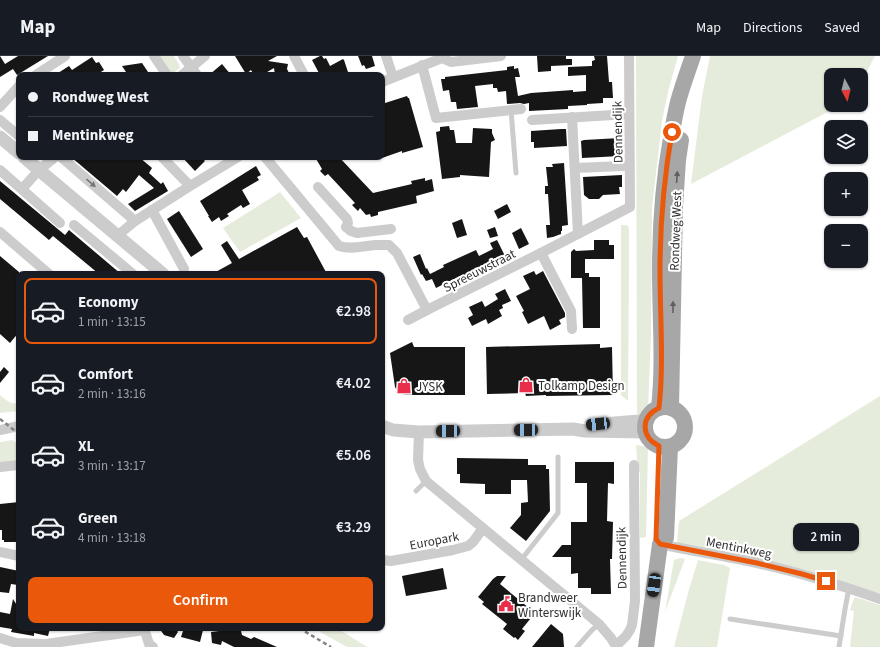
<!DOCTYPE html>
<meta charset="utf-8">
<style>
:root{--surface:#171b24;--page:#242831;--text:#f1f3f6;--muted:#9ea1a6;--line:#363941;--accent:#ea580c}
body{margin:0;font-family:"Source Sans 3",sans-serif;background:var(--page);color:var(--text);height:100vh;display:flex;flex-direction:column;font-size:15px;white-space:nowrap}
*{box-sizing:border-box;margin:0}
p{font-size:13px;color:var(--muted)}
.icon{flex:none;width:22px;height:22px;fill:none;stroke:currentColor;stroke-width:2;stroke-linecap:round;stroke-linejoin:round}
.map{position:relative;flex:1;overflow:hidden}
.details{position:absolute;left:16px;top:215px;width:369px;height:360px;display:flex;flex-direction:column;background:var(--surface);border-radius:8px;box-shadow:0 1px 3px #0004}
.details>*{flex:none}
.top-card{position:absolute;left:16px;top:16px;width:369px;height:88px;border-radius:8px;box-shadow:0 1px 3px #0004;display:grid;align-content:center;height:88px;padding:0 12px;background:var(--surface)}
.needle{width:26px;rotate:173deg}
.fabs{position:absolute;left:824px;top:12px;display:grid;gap:8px}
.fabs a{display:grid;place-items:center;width:44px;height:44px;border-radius:8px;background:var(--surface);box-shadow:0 1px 3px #0004;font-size:20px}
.end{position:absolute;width:18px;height:18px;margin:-9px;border:5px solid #ea580c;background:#fff;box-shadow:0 0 0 2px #fff}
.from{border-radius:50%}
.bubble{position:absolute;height:28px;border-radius:8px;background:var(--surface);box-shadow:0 1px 3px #0004;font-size:13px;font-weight:600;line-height:28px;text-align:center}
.car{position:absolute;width:12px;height:24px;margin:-12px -6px;border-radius:5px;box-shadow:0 0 3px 1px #0007;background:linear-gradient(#222 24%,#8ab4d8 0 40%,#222 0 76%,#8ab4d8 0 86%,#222 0)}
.top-card b{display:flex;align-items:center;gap:14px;height:38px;font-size:15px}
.top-card b+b{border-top:1px solid var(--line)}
.top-card i{width:10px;height:10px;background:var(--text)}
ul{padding:7px 0 0;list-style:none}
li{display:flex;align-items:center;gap:12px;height:66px;margin:0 8px 6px;padding:0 4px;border:2px solid transparent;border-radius:8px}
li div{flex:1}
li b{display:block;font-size:15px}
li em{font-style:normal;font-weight:600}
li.on{border-color:var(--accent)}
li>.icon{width:36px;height:36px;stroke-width:1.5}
.primary-button{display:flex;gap:8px;margin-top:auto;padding:8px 12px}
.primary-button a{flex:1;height:46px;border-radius:8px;background:var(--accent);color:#fff;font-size:16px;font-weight:600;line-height:46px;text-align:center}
header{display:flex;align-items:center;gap:24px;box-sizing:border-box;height:56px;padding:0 20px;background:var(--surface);border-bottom:1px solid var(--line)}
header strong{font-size:19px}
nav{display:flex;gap:22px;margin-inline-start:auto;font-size:14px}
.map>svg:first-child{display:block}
.green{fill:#e6ecdc}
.building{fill:#161616}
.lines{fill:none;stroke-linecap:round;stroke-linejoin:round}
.service{stroke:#ccc;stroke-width:5}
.minor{stroke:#ccc;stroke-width:10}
.tertiary{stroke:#ccc;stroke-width:13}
.primary{stroke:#a7a7a7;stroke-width:16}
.rail{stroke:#848484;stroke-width:2.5;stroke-dasharray:4 3;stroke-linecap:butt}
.oneway{fill:#5f5f5f}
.oneway2{fill:#767676}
.route{stroke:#ea580c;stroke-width:5}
.labels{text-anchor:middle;stroke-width:4;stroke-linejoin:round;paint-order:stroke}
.street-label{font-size:13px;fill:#2f2f2f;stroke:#fff}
.poi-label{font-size:13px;fill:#2f2f2f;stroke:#fff;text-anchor:start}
</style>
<header>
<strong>Map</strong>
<nav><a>Map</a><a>Directions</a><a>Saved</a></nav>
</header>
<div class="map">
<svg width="880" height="591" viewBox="0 0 880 591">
<rect width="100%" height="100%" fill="#fff"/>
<g class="green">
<path d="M156 0H174L179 8 180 12 170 19Z"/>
<path d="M636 0H678L668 36 662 65 652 152 651 279 648 353 644 357 637 359Z"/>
<path d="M710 0H875L861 27V19H831V49H841L691 128 702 40Z"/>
<path d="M280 136 301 162 240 196 223 172Z"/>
<path d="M621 169H626L628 170 629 173V211L628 345 621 339Z"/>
<path d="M0 339C6 344 11 349 19 347V355L0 357Z"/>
<path d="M880 340V538L677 487 679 465Z"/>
<path d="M12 384 19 388V406L0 408V386Z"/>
<path d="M636 389 642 390 648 392 646 481 640 482V416H638Z"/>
<path d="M680 502 685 503 665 556 674 504Z"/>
<path d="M698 504 724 509 730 512 717 591H674L688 537Z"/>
<path d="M855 541 880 549V591H850L854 555 850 554 853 545Z"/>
<path d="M313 572C320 572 330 570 336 573 348 577 357 586 368 591H347Z"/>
</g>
<g class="building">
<path d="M0 0 5 8 18 0H48L17 19 13 13 0 21Z"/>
<path d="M235 0H277L268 5 288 8 287 13 290 19H275L274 12 262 19H254L251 14 246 18Z"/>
<path d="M320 0H322L324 3 326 2 330 10 343 3 344 4 349 19H320L312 4Z"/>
<path d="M358 0H372L375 10 366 13 364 9 362 10Z"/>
<path d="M537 0H566V3H572V9L551 10V15L538 16Z"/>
<path d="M594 0H607L609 26H612L613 42H603V47L587 48V49L568 50V53L529 55V47L524 48 520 47 507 48 506 35 498 36 497 32H493V28L475 30 478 51 457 53 456 46H451L449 34 443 35 441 23H445V21L507 14V11L514 10V13L518 12 520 21H515L518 40 531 37 573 34V36L586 35V19L568 20V11L592 10V5L595 4Z"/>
<path d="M92 1 96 7 99 6 104 14 96 19H55L69 10 72 14Z"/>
<path d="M142 7 150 19H128L122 10Z"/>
<path d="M222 8 231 19H209Z"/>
<path d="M407 40 408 42H409L423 91 402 97V95L382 102V48Z"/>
<rect x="615" y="67" width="8" height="7"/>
<path d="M449 70 450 74H454L456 87H472L473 72 492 73V77L495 84 491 86 489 121 460 119V121L442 123 436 76 440 75V71Z"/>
<path d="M561 73H566L567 90 534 92V86H531V75Z"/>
<path d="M620 82 621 100 582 102 581 85 584 84Z"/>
<path d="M71 101H139L152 112 149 117 161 128 163 126 168 135 135 155 128 148 154 132 139 119 126 136 123 133 117 140Z"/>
<path d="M182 101H201L205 105 195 115Z"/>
<path d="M315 101H339L373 137 412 128 411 125 425 122V125L432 123 434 135 416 140 417 147 378 156V159L371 161 370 158 366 159 360 152 358 155 352 149 355 147 328 118 325 120 320 115 322 113Z"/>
<path d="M564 107 568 169 562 170V175H561V178L553 181 547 182 546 169H550L548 138H545V130H548L546 111H553L552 108Z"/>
<path d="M256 110 261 119 257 121 259 124 242 134 250 148 243 152 241 149 227 158 229 160 221 165 219 161 212 166 208 160H209L200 145Z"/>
<path d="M622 119V131H619L620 138 603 139 599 143H589L584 139 583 121Z"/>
<path d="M0 125 65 179 69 174 121 218H99L53 180 49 184 0 143Z"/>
<path d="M507 148 511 156 498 163 494 155Z"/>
<path d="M179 155 203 193 191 201 167 163Z"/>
<path d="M462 163 467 179 457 182 452 167Z"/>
<path d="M297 171 304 182 307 181 327 218H212L232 207 221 189 227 185 239 203Z"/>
<path d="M495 171 498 180 490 182 487 174Z"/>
<path d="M521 172 529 188 519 193 512 177Z"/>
<path d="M497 184 505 200 502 201 501 204 497 205 472 217 470 218 469 222 466 220 463 221 462 219 436 232 432 223 426 225 422 218 421 219 413 201 420 198 426 213 427 212 430 218 444 211 443 209 476 194 479 200 493 193 490 187Z"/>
<path d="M594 184H609V189H614V203H585V217H589V221H600V272H583L582 222H571V196L574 193 576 195 594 194Z"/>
<path d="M0 200 19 216V276L10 287 0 278Z"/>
<path d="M534 215 536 219 543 215 565 257V261L559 264 561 268 550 274 544 260 528 268 522 256 524 255 516 240 530 233 523 220Z"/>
<path d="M505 233 511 245 502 249 503 252 499 254 502 260 488 268 486 263 472 270 468 262 473 259 469 251 482 245 485 251 498 243 495 238Z"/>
<path d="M412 286 414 291H465V339H405L402 338 398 336 395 331 390 297Z"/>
<path d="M600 288V292L612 291 613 339 546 340V339L526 340 525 337 487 338 486 291Z"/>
<path d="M4 311 9 316 0 327V316Z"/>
<path d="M457 402 528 403V409H546V413H549L550 455 526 485 510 472 521 459V447L528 446 527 424H511V438H485V428L460 427V418H457Z"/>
<path d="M575 406H614V428L608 427 607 465 613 466 612 503H610L611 538H591V532H578V517L571 518V501H552L562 489H571V466H587V427H575Z"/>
<path d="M19 446 18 484H16V486H4V484H2V474H0V448Z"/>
<path d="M0 511 19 515V525L18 529 11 528 9 537 0 536Z"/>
<path d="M443 512 447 533 406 540 402 520Z"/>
<path d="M497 520H506L500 528 535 557 522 573 525 575 518 584 515 581 514 582 503 573 507 568 482 548 484 546 478 541 493 523Z"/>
<path d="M13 543 18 551 17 561 19 562V572H50L48 580 34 577V580L11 576 12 573 0 571V556L10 558Z"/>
<path d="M551 568 563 578 564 591H532Z"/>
<path d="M159 572H175L178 576 174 582 164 579Z"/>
<path d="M184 572H195L203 574 200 586 181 581Z"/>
<path d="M219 573 229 574H234L235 573 241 575 242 579 251 583 254 581 277 591H234L222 585 221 589 212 587 211 576 219 575Z"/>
</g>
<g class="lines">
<g class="service">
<path d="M511 54 516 117"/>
<path d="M416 435 426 425"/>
<path d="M521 504 558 457V401"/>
<path d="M730 563 841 580"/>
<path d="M577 591 592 574 599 568"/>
<path d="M839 591 845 553 849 532"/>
</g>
<g class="minor">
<path d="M154 0 167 19"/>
<path d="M183 0 197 19"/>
<path d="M294 0 304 19"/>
<path d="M386 0 393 21"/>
<path d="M422 9 436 62 521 53"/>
<path d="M36 19 65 0"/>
<path d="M182 19 205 0"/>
<path d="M382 26 442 2 451 6 501 0"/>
<path d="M0 51 19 30"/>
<path d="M572 61 578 178"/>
<path d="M0 64 19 80"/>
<path d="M532 64 629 58"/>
<path d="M61 101 135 165"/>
<path d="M162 101 190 130"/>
<path d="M265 101 339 190C351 194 363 190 375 189 380 189 384 189 389 189L397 197 427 254 541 197 630 151 629 0"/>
<path d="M575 112 623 110"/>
<path d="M0 114 60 167"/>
<path d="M318 131 347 163 348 167 346 171 351 175 357 177 391 173"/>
<path d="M22 133 39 114 55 101"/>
<path d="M152 154 184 213"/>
<path d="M74 169 133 218"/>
<path d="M0 176 49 218"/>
<path d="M117 180 135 165 190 130 238 101"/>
<path d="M541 197 571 255 572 273"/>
<path d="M408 264 427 254"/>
<path d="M0 374 19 370"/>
<path d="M419 376 418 404 420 413 426 425 599 568 611 582 616 590 626 580 630 574 632 569 635 545 634 409"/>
<path d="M0 411 19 409"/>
<path d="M660 488C692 495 725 500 757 507 798 516 840 529 880 543"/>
<path d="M0 496 19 500"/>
<path d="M382 504 391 505 453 494 468 490 473 486 483 472"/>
<path d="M144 572 149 588 153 591"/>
<path d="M0 582 16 587 46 588 145 574"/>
</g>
<g class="tertiary">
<path d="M0 81 19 97"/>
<path d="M24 101 39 114 163 218"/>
<path d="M603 368 639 365 647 363"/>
<path d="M382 370 393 374 419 376 573 373 585 375 646 376"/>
</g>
<g class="primary">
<circle cx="665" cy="371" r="20"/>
<path d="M659 352C664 307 660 261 660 215 660 171 663 126 671 82 673 70 675 58 678 46 682 31 688 15 693 0"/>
<path d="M671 352 675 151 678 104 681 84"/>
<path d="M646 591 660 488 666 482 670 391"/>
</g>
<g class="rail">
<path d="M0 363 19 378"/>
<path d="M299 572 331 591"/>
</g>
</g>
<defs><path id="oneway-solid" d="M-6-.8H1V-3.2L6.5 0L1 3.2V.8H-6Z"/></defs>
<g class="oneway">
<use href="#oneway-solid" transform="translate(677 121) rotate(-86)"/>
<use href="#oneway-solid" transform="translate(673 251) rotate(-90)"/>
</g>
<use class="oneway2" href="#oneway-solid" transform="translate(91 127) rotate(41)"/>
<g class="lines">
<path class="route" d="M672 76C664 122 660 168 660 215 660 261 664 307 659 352 640 361 641 381 659 390L656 483 660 488 757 507 802 518 826 525"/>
</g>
<defs>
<g id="shop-bare" transform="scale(1.2)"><path d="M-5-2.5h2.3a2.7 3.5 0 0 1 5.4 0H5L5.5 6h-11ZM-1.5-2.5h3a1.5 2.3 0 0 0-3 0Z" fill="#e82e49" stroke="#fff" stroke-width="2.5" paint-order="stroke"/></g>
<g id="civic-bare" transform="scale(1.2)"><path d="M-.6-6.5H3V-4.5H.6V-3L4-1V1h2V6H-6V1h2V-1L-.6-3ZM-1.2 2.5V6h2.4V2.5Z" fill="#e82e49" stroke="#fff" stroke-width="2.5" paint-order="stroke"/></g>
</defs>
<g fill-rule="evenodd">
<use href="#shop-bare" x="526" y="329"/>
<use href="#shop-bare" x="404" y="330"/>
<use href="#civic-bare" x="506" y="548"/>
</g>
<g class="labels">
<g class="street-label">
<text transform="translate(617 76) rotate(-91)" y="5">Dennendijk</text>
<text transform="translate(675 175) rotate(-88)" y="5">Rondweg West</text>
<text transform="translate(479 214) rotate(-27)" y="5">Spreeuwstraat</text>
<text transform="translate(434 484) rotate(-11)" y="5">Europark</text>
<text transform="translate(739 491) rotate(11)" y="5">Mentinkweg</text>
<text transform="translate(621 502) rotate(-91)" y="5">Dennendijk</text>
</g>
<g class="poi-label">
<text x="538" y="334">Tolkamp Design</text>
<text x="416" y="335">JYSK</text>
<text x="518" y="546">Brandweer<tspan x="518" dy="15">Winterswijk</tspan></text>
</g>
</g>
</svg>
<div class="fabs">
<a><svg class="needle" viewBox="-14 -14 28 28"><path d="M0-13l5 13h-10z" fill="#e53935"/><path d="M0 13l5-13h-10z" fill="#9ea1a6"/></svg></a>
<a><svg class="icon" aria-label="layers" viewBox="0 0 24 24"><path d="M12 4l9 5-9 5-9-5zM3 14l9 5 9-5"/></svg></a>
<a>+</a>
<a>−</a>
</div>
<i class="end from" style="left:672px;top:76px"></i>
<i class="end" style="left:826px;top:525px"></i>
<div class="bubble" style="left:793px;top:467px;width:66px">2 min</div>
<i class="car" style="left:598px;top:368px;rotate:264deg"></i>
<i class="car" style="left:526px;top:374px;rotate:269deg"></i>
<i class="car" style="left:448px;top:375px;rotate:269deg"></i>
<i class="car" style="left:654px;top:529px;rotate:188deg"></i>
<div class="top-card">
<b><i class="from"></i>Rondweg West</b>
<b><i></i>Mentinkweg</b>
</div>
<section class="details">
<ul>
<li class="on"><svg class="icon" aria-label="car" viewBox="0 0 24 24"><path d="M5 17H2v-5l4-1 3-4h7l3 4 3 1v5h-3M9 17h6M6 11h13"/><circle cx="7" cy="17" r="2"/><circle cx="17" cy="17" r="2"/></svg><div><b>Economy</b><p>1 min · 13:15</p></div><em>€2.98</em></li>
<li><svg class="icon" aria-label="car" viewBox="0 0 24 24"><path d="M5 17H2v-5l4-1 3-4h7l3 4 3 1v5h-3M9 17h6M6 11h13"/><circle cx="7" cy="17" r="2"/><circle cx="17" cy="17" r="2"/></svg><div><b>Comfort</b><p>2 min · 13:16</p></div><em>€4.02</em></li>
<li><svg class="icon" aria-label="car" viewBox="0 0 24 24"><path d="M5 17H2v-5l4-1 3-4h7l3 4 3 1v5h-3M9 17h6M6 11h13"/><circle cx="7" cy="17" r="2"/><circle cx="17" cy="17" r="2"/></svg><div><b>XL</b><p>3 min · 13:17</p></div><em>€5.06</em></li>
<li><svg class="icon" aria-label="car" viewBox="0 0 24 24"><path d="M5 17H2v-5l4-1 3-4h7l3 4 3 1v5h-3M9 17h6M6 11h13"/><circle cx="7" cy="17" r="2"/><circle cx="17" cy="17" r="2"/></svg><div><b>Green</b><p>4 min · 13:18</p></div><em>€3.29</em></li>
</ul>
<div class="primary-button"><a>Confirm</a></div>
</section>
</div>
